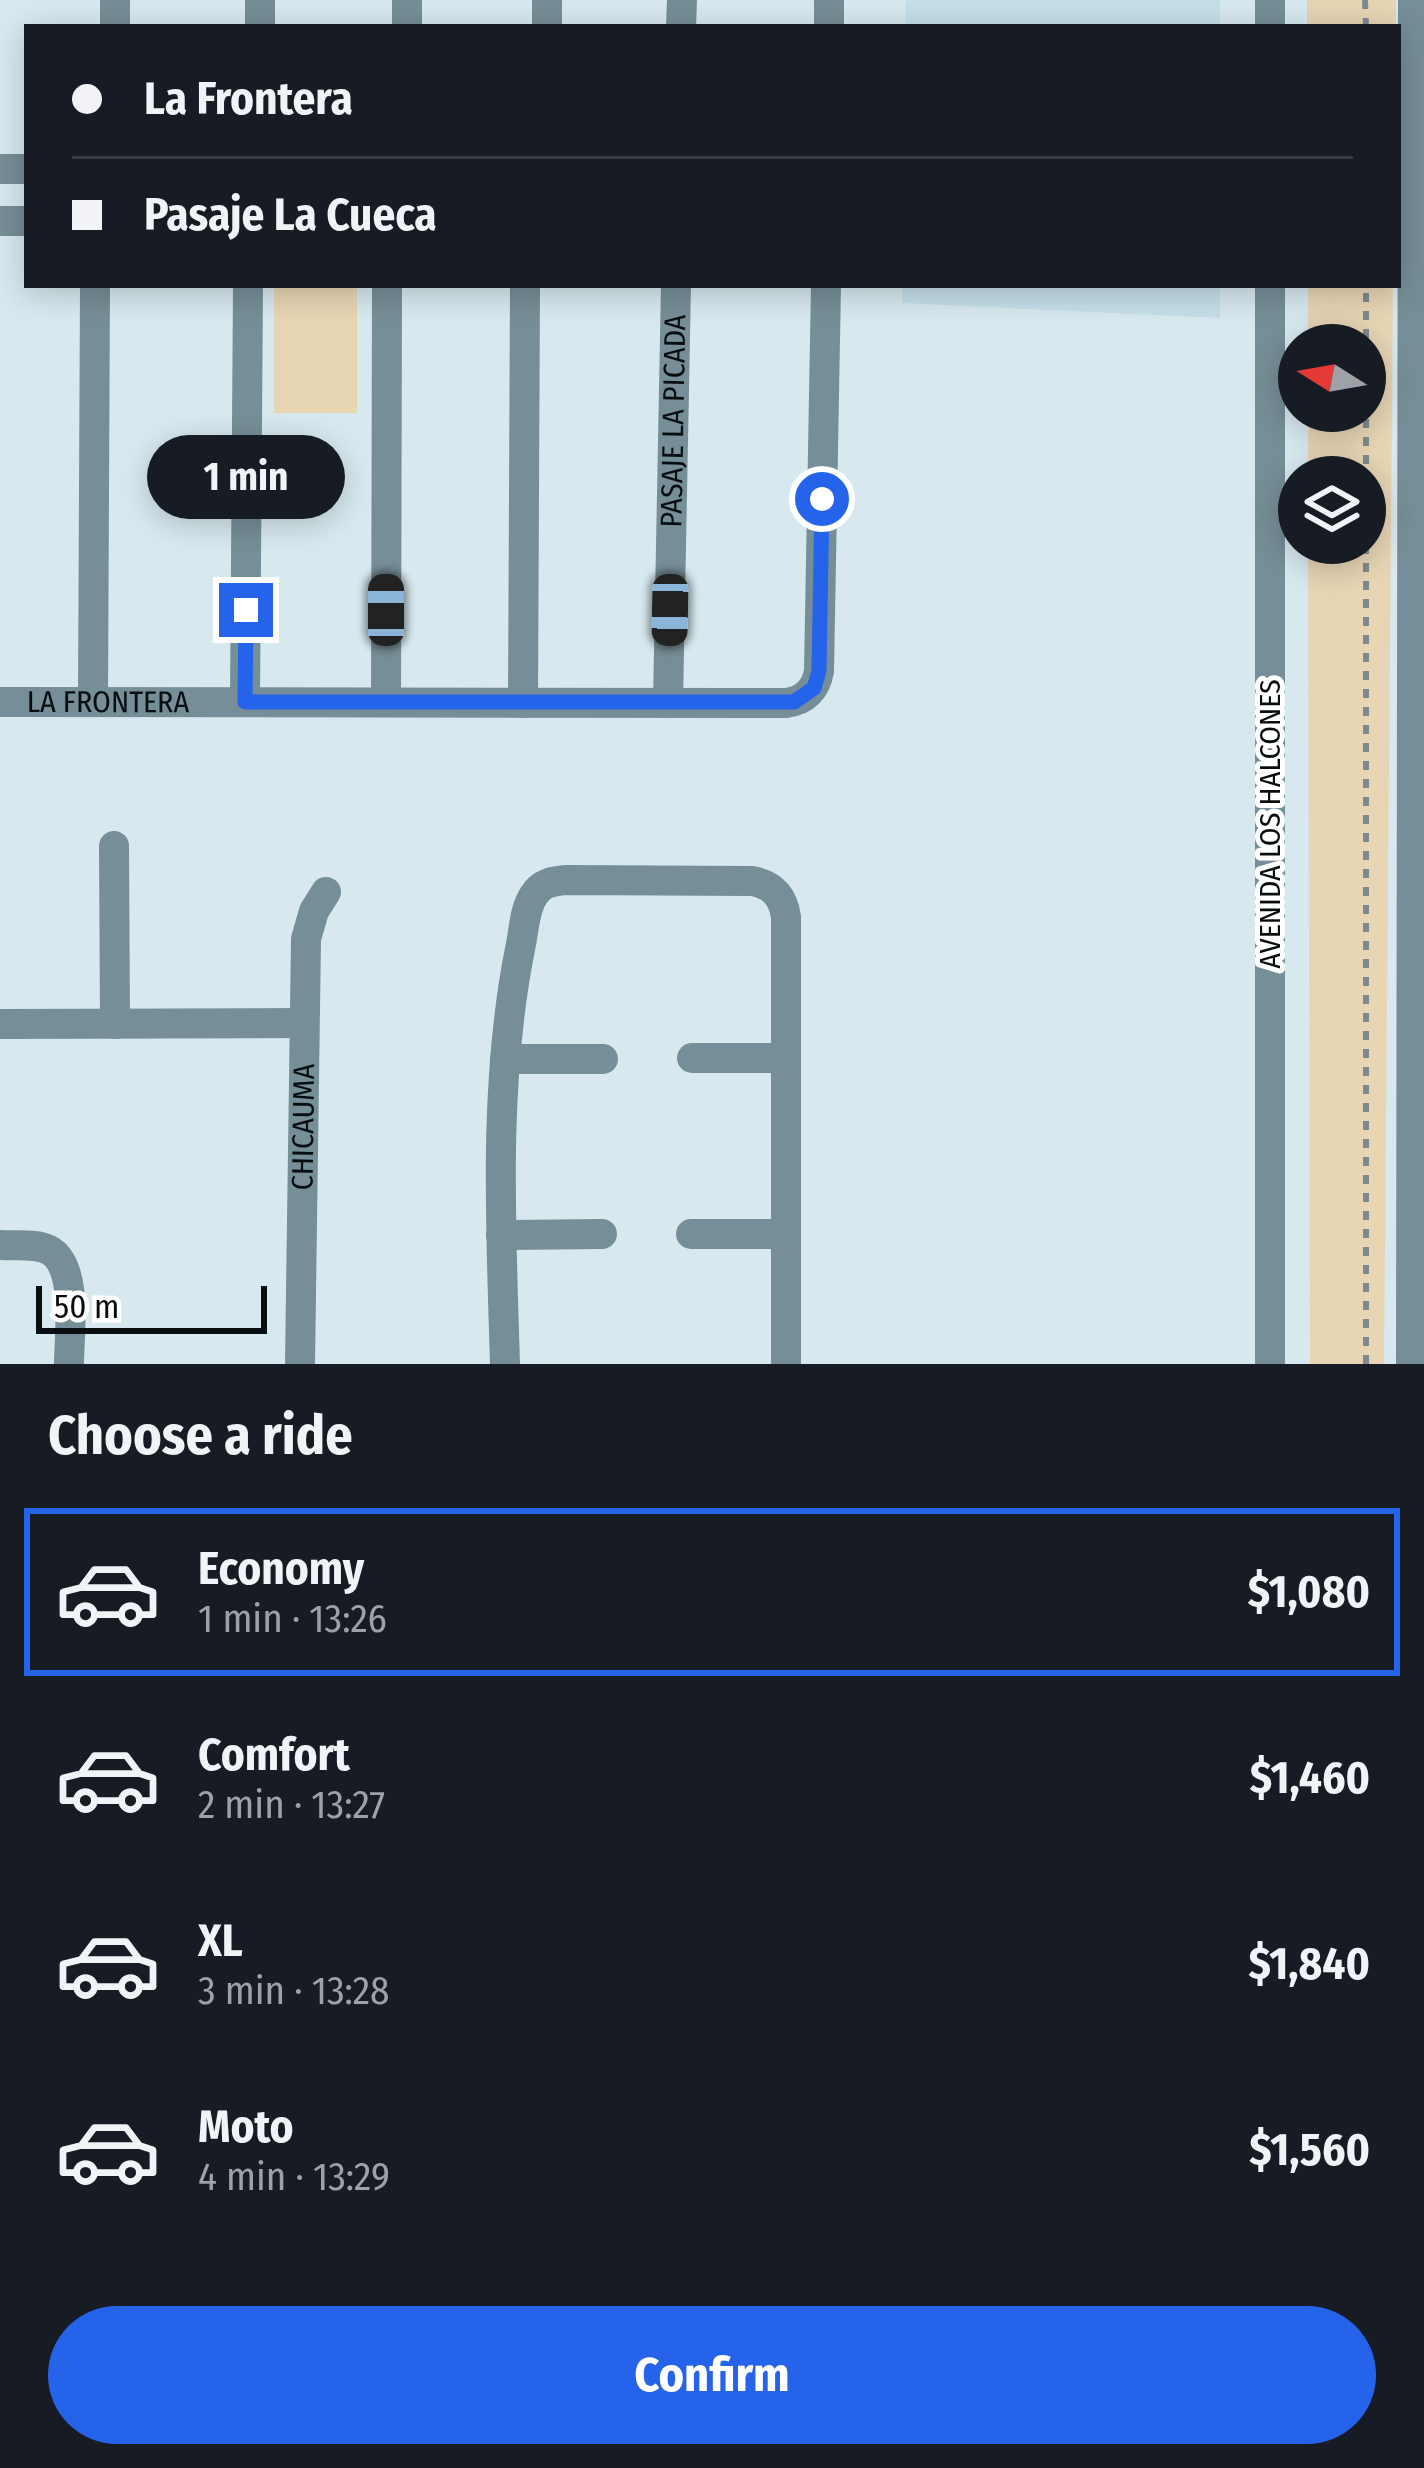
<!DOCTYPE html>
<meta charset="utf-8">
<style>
:root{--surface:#171b24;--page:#20242c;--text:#f1f3f6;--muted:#9ea1a6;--line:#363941;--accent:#2563eb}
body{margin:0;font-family:"Fira Sans Condensed",sans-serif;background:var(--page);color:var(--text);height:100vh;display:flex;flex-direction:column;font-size:45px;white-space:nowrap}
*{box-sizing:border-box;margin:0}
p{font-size:39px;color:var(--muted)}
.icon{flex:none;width:66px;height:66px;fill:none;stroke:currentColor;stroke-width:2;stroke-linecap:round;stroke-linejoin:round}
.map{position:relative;height:1364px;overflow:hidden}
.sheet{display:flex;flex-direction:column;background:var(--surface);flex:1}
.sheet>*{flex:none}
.top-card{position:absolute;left:24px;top:24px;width:1377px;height:264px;border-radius:0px;box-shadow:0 6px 30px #0003;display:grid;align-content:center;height:264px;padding:0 48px;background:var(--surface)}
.needle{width:78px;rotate:281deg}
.buttons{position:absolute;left:1278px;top:324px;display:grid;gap:24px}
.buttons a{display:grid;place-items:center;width:108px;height:108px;border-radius:50%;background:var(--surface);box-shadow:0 6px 30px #0003;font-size:60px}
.scale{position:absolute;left:36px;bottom:30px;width:231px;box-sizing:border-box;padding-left:12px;border:6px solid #080d10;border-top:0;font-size:33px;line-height:42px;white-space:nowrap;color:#080d10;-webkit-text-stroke:9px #fff;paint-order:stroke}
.end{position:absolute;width:54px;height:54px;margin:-27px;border:15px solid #2563eb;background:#fff;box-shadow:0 0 0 6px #fff}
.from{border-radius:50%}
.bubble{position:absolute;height:84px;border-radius:42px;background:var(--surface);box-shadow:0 6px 30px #0003;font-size:39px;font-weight:700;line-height:84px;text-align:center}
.car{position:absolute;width:36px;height:72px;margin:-36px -18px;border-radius:15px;box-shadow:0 0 9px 3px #0007;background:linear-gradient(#222 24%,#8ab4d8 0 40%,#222 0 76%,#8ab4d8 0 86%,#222 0)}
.top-card b{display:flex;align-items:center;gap:42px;height:114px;font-size:45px}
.top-card b+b{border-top:3px solid var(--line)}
.top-card i{width:30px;height:30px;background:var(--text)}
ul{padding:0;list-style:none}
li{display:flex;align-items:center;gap:36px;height:168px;margin:0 24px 18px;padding:0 24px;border:6px solid transparent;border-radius:0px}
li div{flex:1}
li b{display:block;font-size:45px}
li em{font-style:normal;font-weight:700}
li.on{border-color:var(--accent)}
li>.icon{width:108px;height:108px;stroke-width:1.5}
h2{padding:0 48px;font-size:54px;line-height:144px}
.button{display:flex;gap:24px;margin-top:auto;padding:24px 48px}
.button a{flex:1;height:138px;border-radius:72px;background:var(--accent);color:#fff;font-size:48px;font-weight:700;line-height:138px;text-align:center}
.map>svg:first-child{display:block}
.built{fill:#c5dfe9}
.green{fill:#e7d5b4}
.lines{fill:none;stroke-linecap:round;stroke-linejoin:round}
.path{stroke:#7e8a8f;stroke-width:6;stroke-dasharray:9 9;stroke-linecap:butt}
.minor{stroke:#768e97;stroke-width:30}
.route{stroke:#2563eb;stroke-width:15}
.labels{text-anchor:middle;stroke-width:10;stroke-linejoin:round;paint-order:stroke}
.street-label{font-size:30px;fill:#080d10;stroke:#fff}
</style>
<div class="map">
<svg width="1424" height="1364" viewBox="0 0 1424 1364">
<rect width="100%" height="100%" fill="#d7e9ef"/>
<g class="built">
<path d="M906 0H1220V27H905Z"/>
<path d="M902 285H1220V318L902 303Z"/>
</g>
<g class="green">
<rect x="1307" y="0" width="89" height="27"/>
<rect x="274" y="285" width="83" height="128"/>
<path d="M1308 285H1393L1384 1364H1310L1308 543H1365V477H1308V411H1365V345H1308Z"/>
</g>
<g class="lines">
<g class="path">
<path d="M1365 0 1366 27"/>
<path d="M1366 1364V285"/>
</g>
<g class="minor">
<path d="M407 0V27"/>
<path d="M1270 0V27"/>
<path d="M115 27V0"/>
<path d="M260 27V0"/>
<path d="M547 27V0"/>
<path d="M681 27 682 0"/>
<path d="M829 27V0"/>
<path d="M0 169H27"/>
<path d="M0 221H27"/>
<path d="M1270 285V1364"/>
<path id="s1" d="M0 702 786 703C805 701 816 689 819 671L826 285"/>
<path d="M93 702 95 285"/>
<path d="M245 702 248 285"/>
<path d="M386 702 387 285"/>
<path d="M523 703 525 285"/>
<path id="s2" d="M668 703 676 285"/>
<path d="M114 846 115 1024"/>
<path d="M0 1024 303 1023"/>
<path d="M692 1058H786"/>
<path d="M505 1059H603"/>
<path d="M691 1234H786"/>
<path d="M501 1235 602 1234"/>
<path d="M0 1245C16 1246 35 1243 49 1250 79 1266 69 1335 69 1364"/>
<path id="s3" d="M300 1364 306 939 314 911 326 892"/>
<path d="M505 1364C501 1227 493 1084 520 949 524 932 524 909 534 895 541 883 553 881 566 880L752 881C773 885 783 896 786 917V1364"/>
<path d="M1411 1364 1413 0"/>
</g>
</g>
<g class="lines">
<path class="route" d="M246 610 245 702H794L814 688 819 671 822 499"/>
</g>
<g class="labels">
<g class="street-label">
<text dy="10" stroke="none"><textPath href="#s2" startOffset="282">PASAJE LA PICADA</textPath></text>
<text dy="10" stroke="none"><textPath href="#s1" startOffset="108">LA FRONTERA</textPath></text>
<text transform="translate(1270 824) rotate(-90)" y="10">AVENIDA LOS HALCONES</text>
<text dy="10" stroke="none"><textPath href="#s3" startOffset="237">CHICAUMA</textPath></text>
</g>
</g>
</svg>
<div class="buttons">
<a><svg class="needle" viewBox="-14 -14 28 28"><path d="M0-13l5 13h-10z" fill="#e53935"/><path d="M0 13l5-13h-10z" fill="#9ea1a6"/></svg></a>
<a><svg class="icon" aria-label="layers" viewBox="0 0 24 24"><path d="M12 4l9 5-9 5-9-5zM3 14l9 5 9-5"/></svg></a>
</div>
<div class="scale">50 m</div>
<i class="end from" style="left:822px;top:499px"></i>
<i class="end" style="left:246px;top:610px"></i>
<div class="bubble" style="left:147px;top:435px;width:198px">1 min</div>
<i class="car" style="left:386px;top:610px;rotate:0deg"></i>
<i class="car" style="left:670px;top:610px;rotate:181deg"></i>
<div class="top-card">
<b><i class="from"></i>La Frontera</b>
<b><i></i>Pasaje La Cueca</b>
</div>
</div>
<section class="sheet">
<h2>Choose a ride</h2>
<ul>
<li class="on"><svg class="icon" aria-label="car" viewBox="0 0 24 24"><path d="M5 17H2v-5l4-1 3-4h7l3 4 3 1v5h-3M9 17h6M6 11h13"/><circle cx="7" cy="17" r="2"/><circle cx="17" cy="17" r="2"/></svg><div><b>Economy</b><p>1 min · 13:26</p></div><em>$1,080</em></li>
<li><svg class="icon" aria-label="car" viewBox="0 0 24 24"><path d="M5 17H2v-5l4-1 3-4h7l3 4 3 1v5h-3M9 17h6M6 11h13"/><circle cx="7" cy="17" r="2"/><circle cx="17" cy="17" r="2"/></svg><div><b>Comfort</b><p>2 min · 13:27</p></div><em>$1,460</em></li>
<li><svg class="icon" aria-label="car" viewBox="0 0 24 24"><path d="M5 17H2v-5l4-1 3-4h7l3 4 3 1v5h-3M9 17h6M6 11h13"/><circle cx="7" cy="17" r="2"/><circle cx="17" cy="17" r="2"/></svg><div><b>XL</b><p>3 min · 13:28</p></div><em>$1,840</em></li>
<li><svg class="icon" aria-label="car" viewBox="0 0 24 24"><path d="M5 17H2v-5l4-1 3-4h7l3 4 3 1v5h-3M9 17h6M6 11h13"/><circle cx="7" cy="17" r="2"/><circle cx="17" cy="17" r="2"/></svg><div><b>Moto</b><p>4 min · 13:29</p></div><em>$1,560</em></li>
</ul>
<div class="button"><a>Confirm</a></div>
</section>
